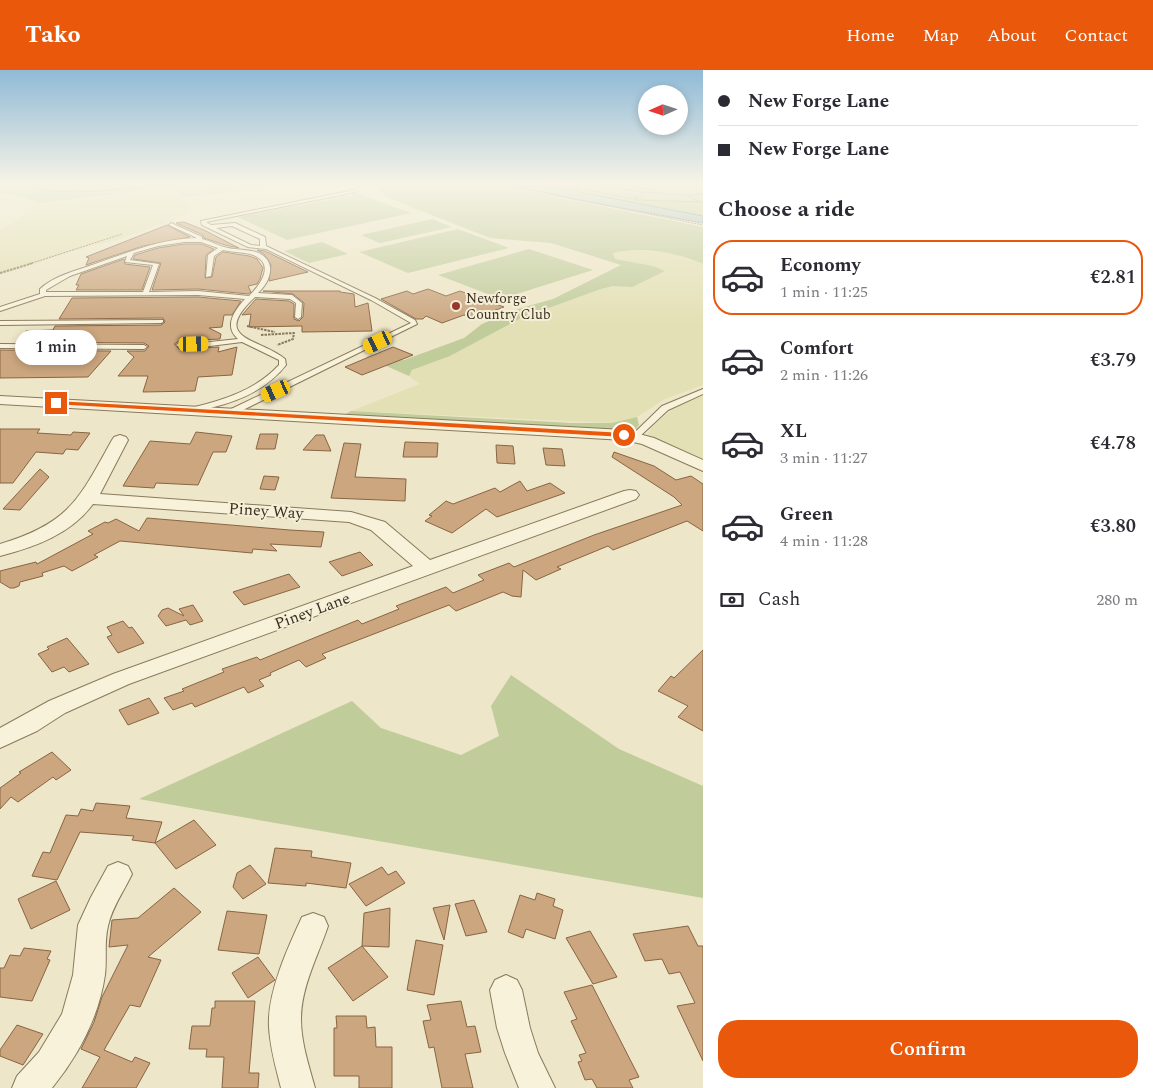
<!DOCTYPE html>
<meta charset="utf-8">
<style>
:root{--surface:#fff;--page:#f7f7f7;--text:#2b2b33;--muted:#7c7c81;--line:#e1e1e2;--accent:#ea580c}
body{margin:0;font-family:Spectral,serif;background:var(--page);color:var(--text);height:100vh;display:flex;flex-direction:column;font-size:19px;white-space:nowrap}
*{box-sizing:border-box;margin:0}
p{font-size:16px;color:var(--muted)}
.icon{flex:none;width:28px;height:28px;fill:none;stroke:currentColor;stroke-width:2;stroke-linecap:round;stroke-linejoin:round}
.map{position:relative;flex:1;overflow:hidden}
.drawer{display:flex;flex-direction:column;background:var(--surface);width:450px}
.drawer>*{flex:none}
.hud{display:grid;align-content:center;height:110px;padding:0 15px;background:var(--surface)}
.needle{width:32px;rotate:267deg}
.buttons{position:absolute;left:638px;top:15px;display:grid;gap:10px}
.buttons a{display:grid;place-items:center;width:50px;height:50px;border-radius:50%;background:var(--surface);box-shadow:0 2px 8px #0003;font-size:25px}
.end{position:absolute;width:22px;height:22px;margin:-11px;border:6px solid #ea580c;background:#fff;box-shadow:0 0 0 2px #fff}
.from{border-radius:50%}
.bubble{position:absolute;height:35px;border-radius:18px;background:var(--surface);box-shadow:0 2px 8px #0003;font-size:16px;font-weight:600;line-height:35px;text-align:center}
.car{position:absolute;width:15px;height:30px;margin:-15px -8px;border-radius:6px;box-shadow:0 0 4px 1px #0007;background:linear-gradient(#f5c518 24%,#345 0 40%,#f5c518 0 76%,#345 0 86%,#f5c518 0)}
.hud b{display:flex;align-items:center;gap:18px;height:48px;font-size:19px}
.hud b+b{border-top:1px solid var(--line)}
.hud i{width:12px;height:12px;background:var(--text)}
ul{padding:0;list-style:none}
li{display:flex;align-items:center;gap:15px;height:75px;margin:0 10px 8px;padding:0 5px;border:2px solid transparent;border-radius:20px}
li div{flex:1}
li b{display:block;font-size:19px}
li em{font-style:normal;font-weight:600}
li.active{border-color:var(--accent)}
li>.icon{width:45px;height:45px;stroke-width:1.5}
h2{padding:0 15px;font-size:22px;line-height:60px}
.pay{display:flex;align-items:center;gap:12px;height:55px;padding:0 15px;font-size:19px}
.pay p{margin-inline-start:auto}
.cta{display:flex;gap:10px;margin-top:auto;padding:10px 15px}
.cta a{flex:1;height:58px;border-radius:20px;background:var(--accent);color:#fff;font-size:20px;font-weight:600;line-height:58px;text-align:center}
header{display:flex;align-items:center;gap:30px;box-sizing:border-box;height:70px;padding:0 25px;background:var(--accent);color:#fff}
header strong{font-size:24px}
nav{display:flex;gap:28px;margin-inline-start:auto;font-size:18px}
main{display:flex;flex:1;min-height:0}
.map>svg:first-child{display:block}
.farmland{fill:#e3e0b5}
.green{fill:#c1cc9b}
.water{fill:#a9c2bd;stroke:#6f908b}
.building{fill:#cba67f;stroke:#886543}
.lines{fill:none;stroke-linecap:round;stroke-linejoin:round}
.lane-casing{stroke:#89795d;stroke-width:2}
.street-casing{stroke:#89795d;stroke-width:2}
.path-far1{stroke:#89795d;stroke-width:1;stroke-dasharray:2 1;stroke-linecap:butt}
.path{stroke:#89795d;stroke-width:2;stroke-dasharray:2.5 1;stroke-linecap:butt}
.lane{fill:#f8f2db;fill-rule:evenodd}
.street{fill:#f8f2db;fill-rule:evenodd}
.route{fill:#ea580c}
.poi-dot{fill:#97382e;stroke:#f5efd7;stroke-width:2}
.labels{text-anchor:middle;stroke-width:4;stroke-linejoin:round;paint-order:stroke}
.far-poi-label{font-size:14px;fill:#3a2f20;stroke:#f5efd7;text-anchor:start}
.street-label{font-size:16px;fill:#3a2f20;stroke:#f5efd7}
</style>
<header>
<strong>Tako</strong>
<nav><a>Home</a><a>Map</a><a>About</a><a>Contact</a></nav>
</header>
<main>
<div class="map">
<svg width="703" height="1018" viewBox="0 0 703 1018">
<rect width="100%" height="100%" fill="#eee6c8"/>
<g class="farmland">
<path d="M173 117 183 127 190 144 118 170 87 177 0 205V159L13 153 33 137Z"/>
<path d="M627 180 665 182 703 194V315L665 329 637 347 612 353 351 341 420 314 409 306 412 300 450 286 521 248 601 219 613 216 632 217 631 193 615 189 613 183Z"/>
<path d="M703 323V389L647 365 652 357 677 335Z"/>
</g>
<g class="green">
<path d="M0 114H282L235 122 183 127 173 117 40 133 11 124 0 123Z"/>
<path d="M368 114H495L703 157V194C674 182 643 176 613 183L615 189 653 196 665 201 632 217 613 216 601 219 521 248 450 286 412 300 409 306 366 287 372 284 376 286 381 284 378 282 381 281 404 290 464 268 482 254 489 251 521 238 553 229 621 195 551 173 490 168 386 127 378 119Z"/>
<path d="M539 114H703V146L558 118Z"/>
<path d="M358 124 411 143 287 170 238 147Z"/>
<path d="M432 149 452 157 380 173 361 165Z"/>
<path d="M458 159 509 178 408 203 359 182Z"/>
<path d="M322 172 348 184 309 193 284 181Z"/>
<path d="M529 179 593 200 501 229 438 205Z"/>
<path d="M351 341 572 353H612L637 347 639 355 636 359 628 360 342 346Z"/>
<path d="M511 605 619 679 703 716V828L139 729 352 631 381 658 461 685 499 666 491 636Z"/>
</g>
<path class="water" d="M508 114H539L703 146V153L578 130Z"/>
<g class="building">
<path d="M184 152 204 160 239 178 225 175 204 168 203 165 176 153Z"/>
<path d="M167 155 190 167 143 176 86 195 89 188 86 187Z"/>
<path d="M184 174H201L214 179 206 185 205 208 212 207 216 187 223 182 249 186 257 189 263 198 260 209 257 214 248 216 251 222 248 224 198 219 152 220 161 193 133 189 135 185 158 178Z"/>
<path d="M257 180 265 181 308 202 269 211 271 195 264 184Z"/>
<path d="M124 189 125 194 150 197 142 220H76L79 215H76L81 204Z"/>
<path d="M428 219 446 226 460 221 504 237 474 248 464 245 442 253 426 246 423 249H416L381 229 407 221 413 224Z"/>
<path d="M263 221H340V222L354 224 355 237 368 233 372 261 302 262V256L249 257 251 244 242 245 256 229 289 231 294 234V249L299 251 303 247 304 233 293 224Z"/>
<path d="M198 227 241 231 232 245H224L222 257 209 258 221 264 220 269 179 271 174 274 179 279 219 277 218 282 237 277 232 305 198 307 195 321 143 322 148 306H118L134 287 127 281H145L149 276 144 273 19 272 26 261 53 260 55 256 161 255 165 252 163 248 59 249 72 228Z"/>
<path d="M393 277 413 285 362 305 345 297Z"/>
<path d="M0 280 111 281 88 307 0 308Z"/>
<path d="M0 359H40L37 363 71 365 73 362 90 363 78 380 66 379 63 384 36 382 13 413H0Z"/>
<path d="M196 362 232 366 226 382H213L198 415 156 413 154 418 123 416 150 371 190 374Z"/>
<path d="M260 364H278L275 379H256Z"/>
<path d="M316 365H324L331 381 303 380Z"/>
<path d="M405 372 438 373 437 387H403Z"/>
<path d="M344 373 361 374 355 407 406 409 405 431 331 428Z"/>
<path d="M496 375 513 376 515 394 497 393Z"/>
<path d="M543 378 562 379 565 396 546 395Z"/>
<path d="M614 382 654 396 676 410 691 406 703 414V461L687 451 613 480 608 476 557 497 561 499 536 510 523 500 521 527 512 526 503 522 456 541 449 535 322 584 326 588 306 597 299 590 270 603 271 605 259 610 264 616 248 623 244 617 195 637 192 633 173 640 164 628 184 621 182 619 224 602 222 599 257 587 260 590 358 550 362 554 399 539 396 536 446 517 453 523 484 510 478 505 509 493 514 497 594 465 682 435 674 427 612 387Z"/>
<path d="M40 399 49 407 20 440 3 439Z"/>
<path d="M264 406 279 407 275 420 260 419Z"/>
<path d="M520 411 527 421 550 413 565 423 497 447 486 439 452 463 425 451 432 446 429 445 446 431 453 434 495 418 500 422Z"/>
<path d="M147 448 290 460 324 462 321 477 270 474 277 481 253 479 252 483 120 471 94 485 98 487 72 501 64 496 42 503 43 506 20 512 19 516 14 518H10L0 512V501L36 492 37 494 93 464 88 461 105 452 108 453 116 449 139 461Z"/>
<path d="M360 482 373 495 342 506 329 492Z"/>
<path d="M289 504 300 517 244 535 233 522Z"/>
<path d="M193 535 203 551 190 555 186 550 166 556 158 546 162 540 168 538 184 546 179 539Z"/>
<path d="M123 551 129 558 132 557 144 573 118 583 107 567 112 565 107 557Z"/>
<path d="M67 568 89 594 69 602 64 597 52 602 38 584 49 579 47 577Z"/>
<path d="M703 580V661L678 647 688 636 658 621 671 606 674 608Z"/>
<path d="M149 628 159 643 128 655 119 640Z"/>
<path d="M52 682 71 700 56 710 53 707 18 732 11 727 0 739V718L21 703 19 702Z"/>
<path d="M96 733 130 736 126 748 162 752 155 773 132 770 134 766 80 762 57 810 32 806 43 782 50 783 66 745 78 746 81 739 93 741Z"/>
<path d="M194 750 216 775 176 799 155 773Z"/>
<path d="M275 778 312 781 311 787 351 793 346 818 306 813V816L268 813Z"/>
<path d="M250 795 266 814 243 829 233 817 237 803Z"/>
<path d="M382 797 388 805 396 801 405 813 366 836 349 814Z"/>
<path d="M56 811 70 840 31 859 18 829Z"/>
<path d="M174 818 201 842 148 887 161 890 140 937 130 935 104 980 132 992 135 987 150 993 136 1018H82L100 987 81 979 94 952 102 927 128 875 109 877 112 850 138 848Z"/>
<path d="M537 823 555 829 553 836 563 840 555 869 526 859 523 868 508 862 520 825 535 830Z"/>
<path d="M474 830 487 862 466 866 455 834Z"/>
<path d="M450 835 444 870 433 838Z"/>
<path d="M390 838 389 877 362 876 364 843Z"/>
<path d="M227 841 267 845 259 884 218 880Z"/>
<path d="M688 856 698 876H703V991L677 936 695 933 680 902 669 904 662 889 645 891 633 864Z"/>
<path d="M590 861 617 907 593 914 566 868Z"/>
<path d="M416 870 443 875 434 925 407 920Z"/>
<path d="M362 876 388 907 353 931 328 898Z"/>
<path d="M24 878 51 881 47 889 50 890 32 931 0 927V898H4L10 885 20 886Z"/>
<path d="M258 887 275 910 248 928 232 903Z"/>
<path d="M592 915 639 1007 629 1010 633 1018H597L592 1009 585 1010 578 992 582 991 579 985 586 983 571 951 577 949 564 922Z"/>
<path d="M215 931H255L249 1003H259L258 1018H222L224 987H206L207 979H189L192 956H210L212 938H215Z"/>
<path d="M461 931 467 957 475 956 481 982 465 984 473 1018H442L434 977 429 978 423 951 431 950 427 935Z"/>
<path d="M336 946H366L367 958 375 957 376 977H392V1018H359V1006H334V958H337Z"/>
<path d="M17 955 43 964 23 995 0 986V980Z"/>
</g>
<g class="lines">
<g class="lane-casing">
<g id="lane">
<path d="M354 120 356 122 206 152 211 155 235 153 265 167 266 176 375 228 415 250 417 254 235 344H229V340L411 253 371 230 266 179 248 177 202 155 201 151ZM232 156 260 169V176L251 175 216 158Z"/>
<path d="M171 153 202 167V169C210 171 217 175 224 177 234 180 245 179 256 182 278 190 271 211 258 223L292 225 302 233 301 247 298 249 295 247 296 233 290 229 255 227C209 270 260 268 285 289L286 295C268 318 242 330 214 337 207 339 199 342 191 342V338C224 330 256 320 279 295V290L242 272 210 276 179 277 176 275 179 273 210 272 238 269C223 256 235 240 245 229L198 225 45 226 0 241V237L40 224V219C54 206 75 201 92 195 127 183 159 169 197 168L169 155ZM184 172H201L218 178 208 185 206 207 211 206 214 186 223 180C232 182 241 182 250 184 277 192 261 214 249 226L198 221 149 222 159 194 130 190 134 183 158 176ZM127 186 125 192 153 195 143 222H46V220L70 206Z"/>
<path d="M163 250V252L161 253 0 255V251Z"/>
<path d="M0 274 144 275 147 277 144 279 0 278Z"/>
<path d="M703 319V324L668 340 638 368H635L631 366 662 336Z"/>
</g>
</g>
<g class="street-casing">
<g id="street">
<path d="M0 326 624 360 654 368 703 390V401L642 374 624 370 0 334Z"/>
<path d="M120 365 126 367 128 370 100 424 351 442 385 452 430 490 624 421 630 420 636 421 639 425 636 429 129 614 65 643 37 661 0 678V658L49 631 113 604 413 496 371 460 349 452 93 434C71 464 35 477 0 486V474C70 453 79 429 112 370L114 367Z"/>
<path d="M118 792 128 796 132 804C124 821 112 837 108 856 104 872 107 889 105 905 99 947 78 986 52 1018H12L17 1006 39 982 62 944 73 905 78 855 91 827 108 796Z"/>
<path d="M313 843 324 847 328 856C318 886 301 917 301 949 301 973 309 996 315 1018H281C276 998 270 978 269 957 267 923 288 877 302 847Z"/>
<path d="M506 905 517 910 522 920 530 958 538 983 555 1018H519L505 983 497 958 490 920 495 910Z"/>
</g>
</g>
<g class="path-far1">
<path d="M35 114 40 120C83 125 125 119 168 114"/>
<path d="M201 114 226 116 255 114"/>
<path d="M500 114 703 155"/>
<path d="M557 114 638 130 703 132"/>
<path d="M585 114 644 122 686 125 700 132"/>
<path d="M620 114 630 115"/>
<path d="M700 114 703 115"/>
<path d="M628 115 657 121"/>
<path d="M636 115 653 114"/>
<path d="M689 125 703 124"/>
<path d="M634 128 640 127 643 121"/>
<path d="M29 194 122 164"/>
</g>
<g class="path">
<path d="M0 203 33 193"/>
<path d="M247 256 275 262"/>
<path d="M261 265 294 263 293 269 277 275"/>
</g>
<use href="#lane" class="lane"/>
<use href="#street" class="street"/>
</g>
<linearGradient id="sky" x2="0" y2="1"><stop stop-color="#8fbad7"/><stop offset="0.44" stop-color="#f7f4e6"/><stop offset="1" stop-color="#f7f4e6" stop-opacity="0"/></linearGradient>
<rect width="703" height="257" fill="url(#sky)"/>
<path class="route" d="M56 331 624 363 627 365 624 367 53 334Z"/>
<circle class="poi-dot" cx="456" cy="236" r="5"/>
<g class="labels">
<g class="far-poi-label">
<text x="466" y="233">Newforge<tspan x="466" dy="16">Country Club</tspan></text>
</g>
<g class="street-label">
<text transform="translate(266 440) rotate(4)" y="6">Piney Way</text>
<text transform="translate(312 540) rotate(-20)" y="6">Piney Lane</text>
</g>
</g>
</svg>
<div class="buttons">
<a><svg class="needle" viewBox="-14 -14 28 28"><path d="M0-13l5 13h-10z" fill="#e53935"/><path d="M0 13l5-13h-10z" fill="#7c7c81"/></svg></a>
</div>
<i class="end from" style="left:624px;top:365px"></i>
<i class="end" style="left:56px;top:333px"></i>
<div class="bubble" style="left:15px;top:260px;width:82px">1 min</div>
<i class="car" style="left:378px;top:272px;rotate:244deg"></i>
<i class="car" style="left:194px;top:274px;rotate:89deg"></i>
<i class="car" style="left:276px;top:321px;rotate:246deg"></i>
</div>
<section class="drawer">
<div class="hud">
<b><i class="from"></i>New Forge Lane</b>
<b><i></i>New Forge Lane</b>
</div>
<h2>Choose a ride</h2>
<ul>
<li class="active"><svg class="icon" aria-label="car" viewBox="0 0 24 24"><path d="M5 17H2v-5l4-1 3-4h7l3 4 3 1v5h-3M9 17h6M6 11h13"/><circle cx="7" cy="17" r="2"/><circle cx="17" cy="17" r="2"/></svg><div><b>Economy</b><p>1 min · 11:25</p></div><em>€2.81</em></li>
<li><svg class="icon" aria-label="car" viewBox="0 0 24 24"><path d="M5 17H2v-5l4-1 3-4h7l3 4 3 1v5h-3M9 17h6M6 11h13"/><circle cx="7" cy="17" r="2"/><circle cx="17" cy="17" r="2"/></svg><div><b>Comfort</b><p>2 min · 11:26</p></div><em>€3.79</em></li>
<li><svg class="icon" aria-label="car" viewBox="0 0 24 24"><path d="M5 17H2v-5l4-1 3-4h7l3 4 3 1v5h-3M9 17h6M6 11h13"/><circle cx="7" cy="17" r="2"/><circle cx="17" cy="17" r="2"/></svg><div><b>XL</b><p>3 min · 11:27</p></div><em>€4.78</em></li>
<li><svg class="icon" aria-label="car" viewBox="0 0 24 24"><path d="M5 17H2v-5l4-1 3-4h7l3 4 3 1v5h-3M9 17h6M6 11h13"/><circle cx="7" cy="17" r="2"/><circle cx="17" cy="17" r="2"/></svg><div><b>Green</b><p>4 min · 11:28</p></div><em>€3.80</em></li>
</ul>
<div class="pay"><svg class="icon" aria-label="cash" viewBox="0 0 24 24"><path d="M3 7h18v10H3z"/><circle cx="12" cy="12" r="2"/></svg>Cash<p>280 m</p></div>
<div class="cta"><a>Confirm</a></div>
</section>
</main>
